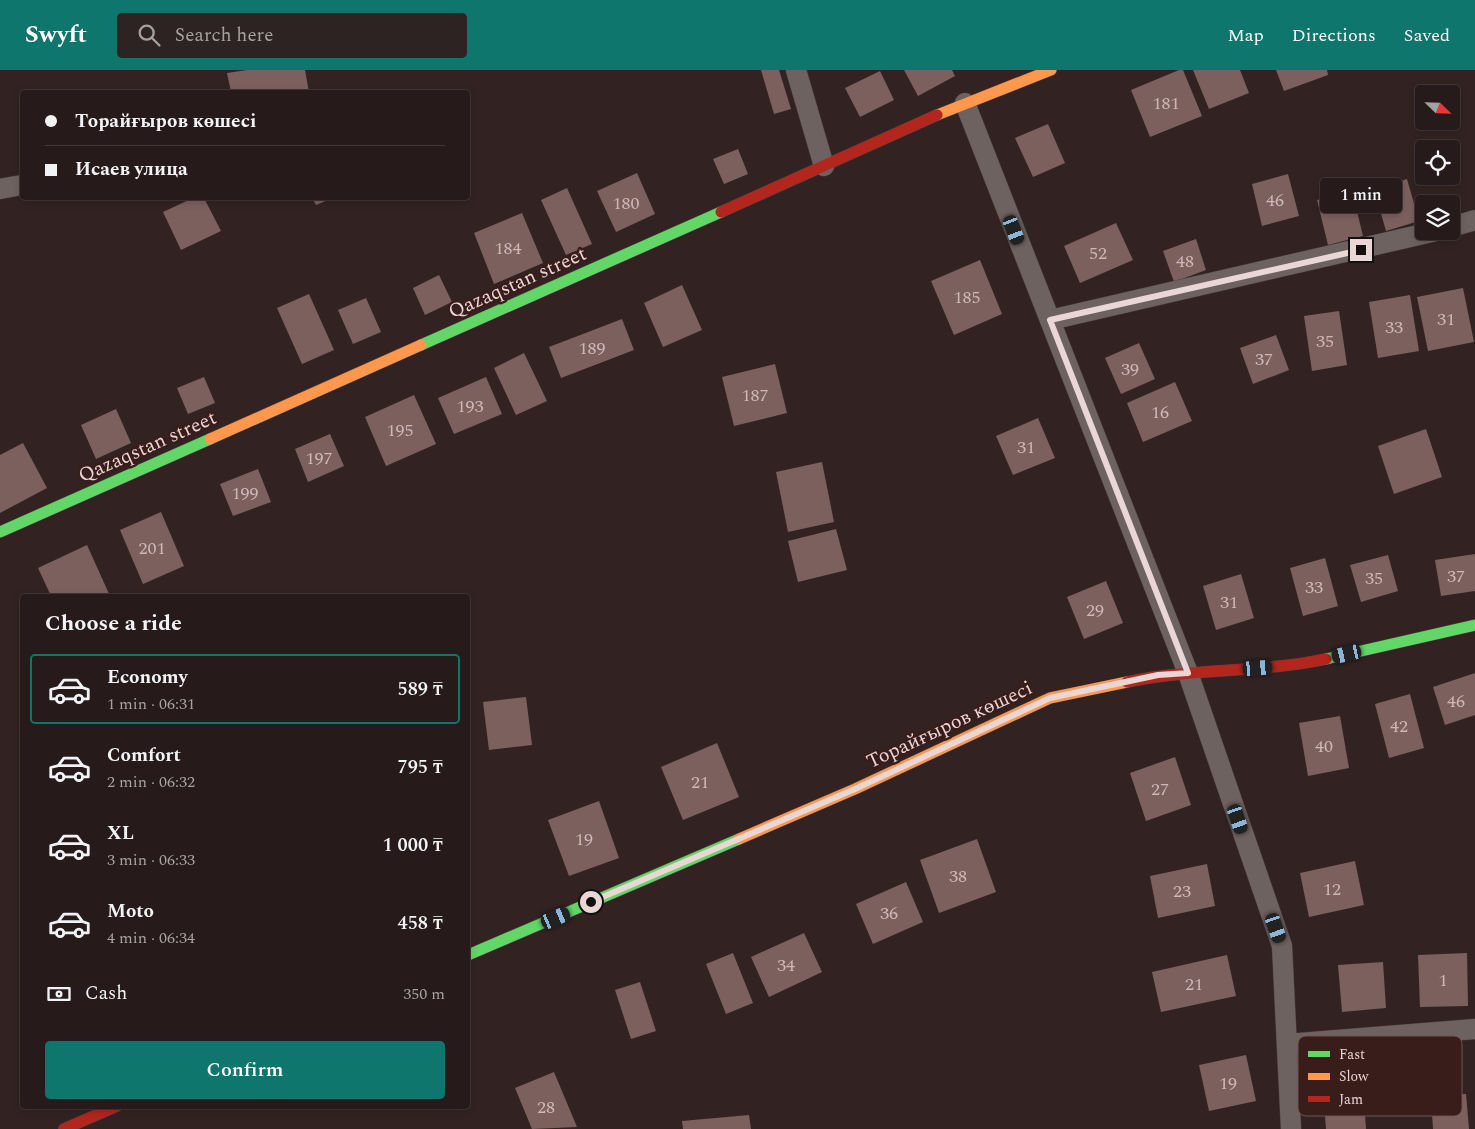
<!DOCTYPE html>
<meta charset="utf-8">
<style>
:root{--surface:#261a1a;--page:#2e2323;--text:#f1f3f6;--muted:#a4a1a2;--line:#423839;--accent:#0f766e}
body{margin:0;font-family:Spectral,serif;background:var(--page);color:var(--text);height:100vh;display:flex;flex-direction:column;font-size:19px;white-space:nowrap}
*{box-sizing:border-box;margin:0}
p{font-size:16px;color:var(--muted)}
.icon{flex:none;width:28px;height:28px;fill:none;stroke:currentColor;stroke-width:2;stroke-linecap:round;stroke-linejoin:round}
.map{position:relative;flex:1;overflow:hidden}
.details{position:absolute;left:20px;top:524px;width:450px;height:515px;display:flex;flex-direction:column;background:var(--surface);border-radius:5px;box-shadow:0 2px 8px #0003,0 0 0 1px var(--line)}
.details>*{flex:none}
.banner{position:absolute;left:20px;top:20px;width:450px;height:110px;border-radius:5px;box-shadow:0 2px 8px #0003,0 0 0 1px var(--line);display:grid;align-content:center;height:110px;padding:0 25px;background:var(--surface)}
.needle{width:32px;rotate:113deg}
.fabs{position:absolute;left:1415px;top:15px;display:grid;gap:10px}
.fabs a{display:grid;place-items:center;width:45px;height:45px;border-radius:5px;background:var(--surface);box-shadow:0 2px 8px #0003,0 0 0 1px var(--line);font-size:25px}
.end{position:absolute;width:22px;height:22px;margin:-11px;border:6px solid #ead6d4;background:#111;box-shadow:0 0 0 2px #111}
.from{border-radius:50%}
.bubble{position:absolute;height:35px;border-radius:5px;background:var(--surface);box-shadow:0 2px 8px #0003,0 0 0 1px var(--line);font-size:16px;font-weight:600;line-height:35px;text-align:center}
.car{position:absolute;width:15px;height:30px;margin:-15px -8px;border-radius:6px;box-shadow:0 0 4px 1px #0007;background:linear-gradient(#222 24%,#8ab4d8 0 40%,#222 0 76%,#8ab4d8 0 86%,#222 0)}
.banner b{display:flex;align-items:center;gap:18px;height:48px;font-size:19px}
.banner b+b{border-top:1px solid var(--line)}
.banner i{width:12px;height:12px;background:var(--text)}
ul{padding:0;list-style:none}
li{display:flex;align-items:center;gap:15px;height:70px;margin:0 10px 8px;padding:0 15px;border:2px solid transparent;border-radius:5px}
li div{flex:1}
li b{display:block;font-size:19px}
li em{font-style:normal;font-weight:600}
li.active{border-color:var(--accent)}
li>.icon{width:45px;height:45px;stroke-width:1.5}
h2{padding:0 25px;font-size:22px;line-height:60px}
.pay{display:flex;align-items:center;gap:12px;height:55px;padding:0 25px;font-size:19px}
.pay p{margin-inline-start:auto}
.cta{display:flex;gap:10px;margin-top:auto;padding:10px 25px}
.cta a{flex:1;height:58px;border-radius:5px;background:var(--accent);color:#fff;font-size:20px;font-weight:600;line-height:58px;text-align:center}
header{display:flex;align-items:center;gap:30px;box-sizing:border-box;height:70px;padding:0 25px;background:var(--accent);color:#fff}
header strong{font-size:24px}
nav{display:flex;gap:28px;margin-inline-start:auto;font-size:18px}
.search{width:350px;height:45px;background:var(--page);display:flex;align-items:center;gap:12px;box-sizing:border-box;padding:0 18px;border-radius:5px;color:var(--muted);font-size:19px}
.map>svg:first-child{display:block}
.building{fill:#7b605e}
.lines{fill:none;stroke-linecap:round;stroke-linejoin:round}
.street-casing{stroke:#4f4141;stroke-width:21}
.fast-casing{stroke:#4f4141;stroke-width:12}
.slow-casing{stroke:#4f4141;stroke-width:12}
.jam-casing{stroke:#4f4141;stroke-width:12}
.street{stroke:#6e6260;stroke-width:20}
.fast{stroke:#63d668;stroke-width:11}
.slow{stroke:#ff974d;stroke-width:11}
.jam{stroke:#b3261e;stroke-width:11}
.route{stroke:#ead6d4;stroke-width:6}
.labels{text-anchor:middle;stroke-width:5;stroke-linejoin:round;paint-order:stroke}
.number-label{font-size:18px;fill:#ceb8b6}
.street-label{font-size:20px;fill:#ead6d4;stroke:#391d1b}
.key{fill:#391d1b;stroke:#6e5452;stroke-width:1}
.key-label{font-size:14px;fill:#ead6d4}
</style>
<header>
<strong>Swyft</strong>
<div class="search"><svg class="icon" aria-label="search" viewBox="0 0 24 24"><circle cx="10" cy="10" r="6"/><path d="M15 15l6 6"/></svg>Search here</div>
<nav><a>Map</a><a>Directions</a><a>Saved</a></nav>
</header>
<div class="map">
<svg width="1475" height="1059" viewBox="0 0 1475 1059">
<rect width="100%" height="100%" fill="#322322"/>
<g class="building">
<path d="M247 0H305L309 22H231L227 3Z"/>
<path d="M761 0H779L791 39 774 44Z"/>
<path d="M904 0H952L955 6 918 26Z"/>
<path d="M1179 0H1183L1202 46 1150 67 1131 20Z"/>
<path d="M1193 0H1240L1249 23 1209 39Z"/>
<path d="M1276 0H1327L1328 5 1284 21Z"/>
<path d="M880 1 894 30 860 47 845 18Z"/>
<path d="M1048 54 1065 93 1033 107 1015 68Z"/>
<path d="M738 79 748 104 724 114 713 89Z"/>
<path d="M637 103 655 144 616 162 597 121Z"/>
<path d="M1288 104 1299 146 1262 156 1252 114Z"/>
<path d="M1407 109 1419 151 1386 161 1374 119Z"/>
<path d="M567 118 592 174 566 185 541 130Z"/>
<path d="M1352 121 1363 166 1328 175 1317 130Z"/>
<path d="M193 128H204L221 161 181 180 163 142Z"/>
<path d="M312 128H333L316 135Z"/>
<path d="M522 143 543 193 494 214 474 163Z"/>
<path d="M1116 153 1133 190 1080 213 1064 176Z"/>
<path d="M1196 169 1206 200 1174 212 1163 181Z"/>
<path d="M980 190 1002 244 954 265 931 211Z"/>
<path d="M439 205 452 232 425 245 413 218Z"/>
<path d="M682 215 702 260 663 277 644 233Z"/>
<path d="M1463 218 1474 272 1428 281 1417 227Z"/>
<path d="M309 224 334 280 302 294 277 238Z"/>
<path d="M1410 225 1419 281 1378 288 1369 232Z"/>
<path d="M366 228 381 262 353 274 338 240Z"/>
<path d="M1339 241 1347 295 1312 301 1304 246Z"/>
<path d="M622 249 634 280 561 308 549 277Z"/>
<path d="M1276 265 1289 300 1253 314 1240 278Z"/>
<path d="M1139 273 1155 309 1121 324 1105 288Z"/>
<path d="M524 283 547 331 516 345 494 298Z"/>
<path d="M775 294 787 343 734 356 722 307Z"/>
<path d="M204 307 215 333 188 344 177 318Z"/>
<path d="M486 307 502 344 454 364 438 328Z"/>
<path d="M1175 312 1192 351 1143 372 1127 333Z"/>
<path d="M414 325 436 374 386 396 365 347Z"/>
<path d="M116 339 131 373 96 389 81 355Z"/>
<path d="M1038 348 1055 388 1013 405 996 366Z"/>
<path d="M1426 359 1442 407 1394 424 1378 376Z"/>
<path d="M330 364 344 396 308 412 295 379Z"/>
<path d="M23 373 47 418 0 443V385Z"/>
<path d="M822 392 834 452 788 462 776 402Z"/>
<path d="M258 399 271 432 233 446 220 414Z"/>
<path d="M161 442 184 496 143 514 120 460Z"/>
<path d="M836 459 847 500 798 512 788 471Z"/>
<path d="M87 475 110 526H51L38 498Z"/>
<path d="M1475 484V521L1441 526 1435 490Z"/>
<path d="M1388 485 1398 521 1361 532 1350 495Z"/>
<path d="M1325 488 1338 536 1303 546 1290 498Z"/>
<path d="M1241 504 1254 548 1216 560 1203 516Z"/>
<path d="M1106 511 1123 553 1084 569 1067 527Z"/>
<path d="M1475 603V645L1445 655 1433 617Z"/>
<path d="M1410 624 1424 678 1389 688 1375 634Z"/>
<path d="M526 627 532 675 489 680 483 632Z"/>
<path d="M1340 646 1349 698 1308 706 1299 653Z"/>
<path d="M717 673 739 727 683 750 661 697Z"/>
<path d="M1175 687 1191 735 1146 751 1130 703Z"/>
<path d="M599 731 619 788 569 806 548 750Z"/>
<path d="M977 769 996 822 939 843 920 790Z"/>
<path d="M1355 791 1364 835 1309 847 1300 803Z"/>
<path d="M1207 794 1215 836 1158 848 1150 806Z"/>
<path d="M906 812 923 852 873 874 856 834Z"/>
<path d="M804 863 822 902 769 927 751 887Z"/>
<path d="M733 883 753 933 726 944 706 894Z"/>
<path d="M1467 883 1468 936 1420 937 1418 885Z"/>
<path d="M1227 885 1236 926 1161 942 1152 902Z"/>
<path d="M1383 892 1386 938 1342 942 1338 895Z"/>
<path d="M640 912 656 961 631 969 615 920Z"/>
<path d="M1246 985 1256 1031 1209 1041 1199 995Z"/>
<path d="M554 1002 577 1057 532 1059 515 1018Z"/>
<path d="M1466 1024 1469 1059H1433L1431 1026Z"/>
<path d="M1364 1029 1366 1059H1326L1324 1032Z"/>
<path d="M749 1045 751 1059H683L682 1051Z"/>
</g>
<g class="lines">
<g class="street-casing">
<g id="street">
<path d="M796 0 824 96"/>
<path d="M965 33 1188 603 1282 876 1291 1059"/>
<path d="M0 119 22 115"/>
<path d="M1451 157 1475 150"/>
<path d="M1050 250 1436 161"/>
<path d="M1287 974 1475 959"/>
</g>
</g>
<g class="fast-casing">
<g id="fast">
<path d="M421 275 721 142"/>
<path d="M0 462 210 369"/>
<path d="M1326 589 1475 555"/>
<path d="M468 885 739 769"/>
</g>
</g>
<g class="slow-casing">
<g id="slow">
<path d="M937 45 1051 0"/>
<path d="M210 369 421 275"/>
<path d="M739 769 855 719 1050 628 1127 612"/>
</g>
</g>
<g class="jam-casing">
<g id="jam">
<path d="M721 142 937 45"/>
<path d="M1127 612C1192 598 1260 603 1326 589"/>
<path d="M64 1059 117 1036"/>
</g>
</g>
<use href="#street" class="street"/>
<use href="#fast" class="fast"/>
<use href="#slow" class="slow"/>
<use href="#jam" class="jam"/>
</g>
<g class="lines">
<path class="route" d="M591 832 855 719 1050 628 1158 605 1188 603 1050 250 1361 180"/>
</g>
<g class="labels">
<g class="number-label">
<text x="1166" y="39">181</text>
<text x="1275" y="136">46</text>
<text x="626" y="139">180</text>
<text x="508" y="184">184</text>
<text x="1098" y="189">52</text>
<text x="1185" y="197">48</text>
<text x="967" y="233">185</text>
<text x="1446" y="255">31</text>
<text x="1394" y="263">33</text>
<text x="1325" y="277">35</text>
<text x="592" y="284">189</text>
<text x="1264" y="295">37</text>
<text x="1130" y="305">39</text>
<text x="755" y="331">187</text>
<text x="470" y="342">193</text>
<text x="1160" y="348">16</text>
<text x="400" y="366">195</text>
<text x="1026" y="383">31</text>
<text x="319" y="394">197</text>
<text x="245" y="429">199</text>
<text x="152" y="484">201</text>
<text x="1456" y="512">37</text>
<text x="1374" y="514">35</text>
<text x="1314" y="523">33</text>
<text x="1229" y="538">31</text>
<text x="1095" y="546">29</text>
<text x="1456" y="637">46</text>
<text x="1399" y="662">42</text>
<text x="1324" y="682">40</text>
<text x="700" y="718">21</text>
<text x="1160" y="725">27</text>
<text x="584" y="775">19</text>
<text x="958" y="812">38</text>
<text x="1332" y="825">12</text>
<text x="1182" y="827">23</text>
<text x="889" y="849">36</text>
<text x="786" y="901">34</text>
<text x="1443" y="916">1</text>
<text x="1194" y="920">21</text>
<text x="1228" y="1019">19</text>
<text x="546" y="1043">28</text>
</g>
<g class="street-label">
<text transform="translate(517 212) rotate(-24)" y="7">Qazaqstan street</text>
<text transform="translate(147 376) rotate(-24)" y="7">Qazaqstan street</text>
<text transform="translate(949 654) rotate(-25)" y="7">Торайғыров көшесі</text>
</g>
</g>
<rect x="1298" y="966" width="164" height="80" rx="8" class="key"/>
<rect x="1308" y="981" width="22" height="6" fill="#63d668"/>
<rect x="1308" y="1003" width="22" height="7" fill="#ff974d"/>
<rect x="1308" y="1026" width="22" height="6" fill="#b3261e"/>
<g class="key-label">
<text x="1339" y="989">Fast</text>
<text x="1339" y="1011">Slow</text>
<text x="1339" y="1034">Jam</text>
</g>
</svg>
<div class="fabs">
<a><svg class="needle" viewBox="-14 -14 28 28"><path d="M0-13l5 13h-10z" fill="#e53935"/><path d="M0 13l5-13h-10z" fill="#a4a1a2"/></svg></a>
<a><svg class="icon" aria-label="locate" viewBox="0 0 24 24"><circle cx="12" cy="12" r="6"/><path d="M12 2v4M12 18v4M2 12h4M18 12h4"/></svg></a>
<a><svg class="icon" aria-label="layers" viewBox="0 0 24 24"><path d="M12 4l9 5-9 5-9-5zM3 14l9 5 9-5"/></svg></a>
</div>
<i class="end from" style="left:591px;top:832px"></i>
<i class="end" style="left:1361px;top:180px"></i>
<div class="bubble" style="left:1320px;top:108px;width:82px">1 min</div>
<i class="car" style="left:1014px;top:160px;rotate:159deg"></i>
<i class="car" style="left:1347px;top:584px;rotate:257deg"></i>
<i class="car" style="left:1258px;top:598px;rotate:86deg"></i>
<i class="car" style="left:1238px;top:749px;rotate:161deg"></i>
<i class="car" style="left:556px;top:848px;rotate:67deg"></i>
<i class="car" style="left:1276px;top:858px;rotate:161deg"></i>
<div class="banner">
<b><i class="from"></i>Торайғыров көшесі</b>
<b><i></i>Исаев улица</b>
</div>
<section class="details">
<h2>Choose a ride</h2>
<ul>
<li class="active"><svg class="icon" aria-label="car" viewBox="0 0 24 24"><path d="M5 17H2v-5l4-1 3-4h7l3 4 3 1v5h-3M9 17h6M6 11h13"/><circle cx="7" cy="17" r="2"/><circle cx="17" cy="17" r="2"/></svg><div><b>Economy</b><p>1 min · 06:31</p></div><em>589 ₸</em></li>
<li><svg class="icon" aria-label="car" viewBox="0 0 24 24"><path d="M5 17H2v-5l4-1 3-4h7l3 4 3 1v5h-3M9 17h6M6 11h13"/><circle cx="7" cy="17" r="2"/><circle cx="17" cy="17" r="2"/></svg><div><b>Comfort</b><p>2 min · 06:32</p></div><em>795 ₸</em></li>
<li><svg class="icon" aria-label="car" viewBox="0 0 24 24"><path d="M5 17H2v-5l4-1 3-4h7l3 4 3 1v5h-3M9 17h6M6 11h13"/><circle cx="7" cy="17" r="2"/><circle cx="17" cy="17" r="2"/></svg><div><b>XL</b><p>3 min · 06:33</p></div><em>1 000 ₸</em></li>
<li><svg class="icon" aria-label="car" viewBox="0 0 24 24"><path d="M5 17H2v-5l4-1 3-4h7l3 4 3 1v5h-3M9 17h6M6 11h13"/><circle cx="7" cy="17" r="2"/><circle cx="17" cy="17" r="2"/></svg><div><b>Moto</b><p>4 min · 06:34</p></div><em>458 ₸</em></li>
</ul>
<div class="pay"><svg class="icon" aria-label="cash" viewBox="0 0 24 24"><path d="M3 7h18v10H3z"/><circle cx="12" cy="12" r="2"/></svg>Cash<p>350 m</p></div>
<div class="cta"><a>Confirm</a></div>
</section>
</div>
